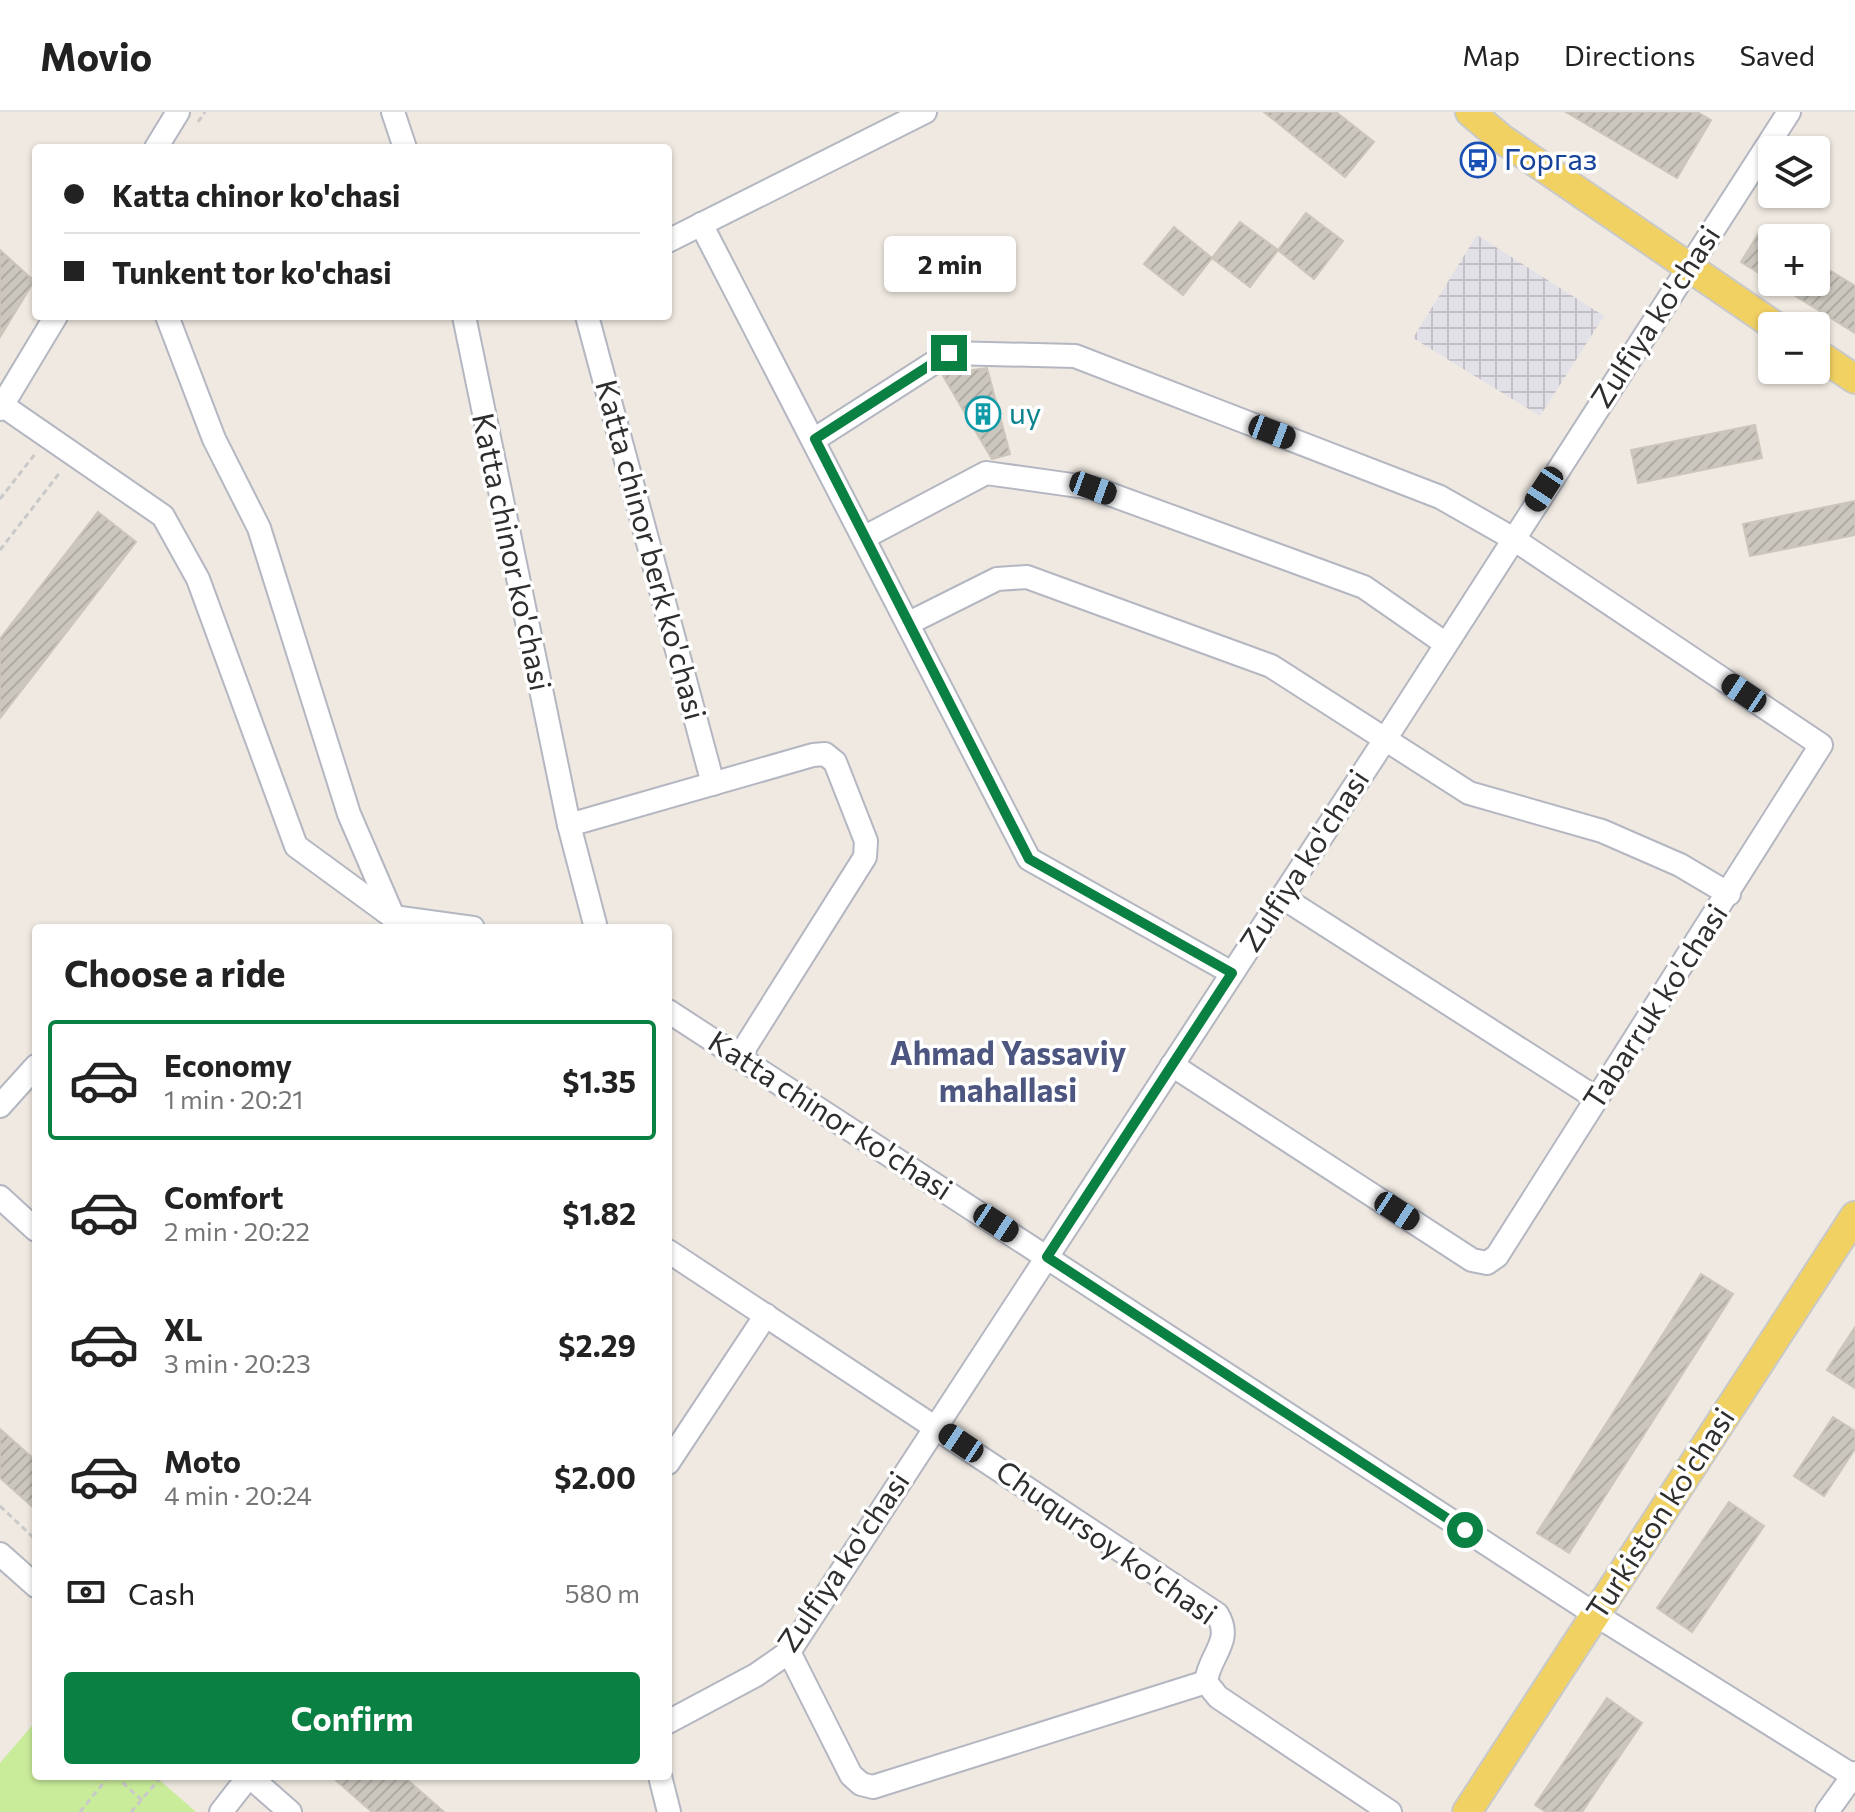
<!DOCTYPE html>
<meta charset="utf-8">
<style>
:root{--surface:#fff;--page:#f2f2f2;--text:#222;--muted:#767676;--line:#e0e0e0;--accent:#0b8043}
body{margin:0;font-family:Commissioner,sans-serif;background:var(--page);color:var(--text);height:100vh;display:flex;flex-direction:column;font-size:30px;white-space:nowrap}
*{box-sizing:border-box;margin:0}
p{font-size:26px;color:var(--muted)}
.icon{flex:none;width:44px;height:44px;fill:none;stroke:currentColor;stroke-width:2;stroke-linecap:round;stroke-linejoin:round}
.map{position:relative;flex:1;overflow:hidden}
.details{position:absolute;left:32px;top:812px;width:640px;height:856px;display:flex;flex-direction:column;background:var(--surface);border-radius:8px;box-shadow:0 2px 6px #0004}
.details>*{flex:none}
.top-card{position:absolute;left:32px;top:32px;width:640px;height:176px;border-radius:8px;box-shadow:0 2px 6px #0004;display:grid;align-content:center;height:176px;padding:0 32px;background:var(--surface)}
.fabs{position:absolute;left:1758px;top:24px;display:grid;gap:16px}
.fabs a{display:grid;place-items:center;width:72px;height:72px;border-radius:8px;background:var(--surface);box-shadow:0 2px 6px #0004;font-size:40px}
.end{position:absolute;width:36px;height:36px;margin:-18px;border:10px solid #0b8043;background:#fff;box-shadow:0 0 0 4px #fff}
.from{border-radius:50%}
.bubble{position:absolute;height:56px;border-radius:8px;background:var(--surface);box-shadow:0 2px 6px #0004;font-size:26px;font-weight:700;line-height:56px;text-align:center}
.car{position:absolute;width:24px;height:48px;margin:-24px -12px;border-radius:10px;box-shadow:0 0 6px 2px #0007;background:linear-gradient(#222 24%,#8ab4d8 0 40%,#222 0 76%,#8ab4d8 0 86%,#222 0)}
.top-card b{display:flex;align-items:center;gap:28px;height:76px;font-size:30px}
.top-card b+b{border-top:2px solid var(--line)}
.top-card i{width:20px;height:20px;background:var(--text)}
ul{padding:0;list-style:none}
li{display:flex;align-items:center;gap:24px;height:120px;margin:0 16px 12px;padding:0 16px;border:4px solid transparent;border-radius:8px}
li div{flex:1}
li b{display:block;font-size:30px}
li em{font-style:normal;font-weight:700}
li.selected{border-color:var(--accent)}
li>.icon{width:72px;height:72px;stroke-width:1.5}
h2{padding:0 32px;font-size:36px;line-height:96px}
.pay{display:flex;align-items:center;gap:20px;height:88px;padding:0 32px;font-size:30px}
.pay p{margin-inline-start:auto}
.button{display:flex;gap:16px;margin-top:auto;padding:16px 32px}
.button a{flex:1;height:92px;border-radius:8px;background:var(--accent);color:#fff;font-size:32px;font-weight:700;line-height:92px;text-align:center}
header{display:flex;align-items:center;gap:48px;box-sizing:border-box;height:112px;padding:0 40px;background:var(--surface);border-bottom:2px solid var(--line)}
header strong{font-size:38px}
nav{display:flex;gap:44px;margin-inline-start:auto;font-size:28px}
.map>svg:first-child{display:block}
.industrial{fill:url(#industrial-grid)}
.pitch{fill:#c9ec9a}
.building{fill:url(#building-hatch);stroke:#cbc5ba;stroke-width:2}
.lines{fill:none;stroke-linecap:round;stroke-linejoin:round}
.minor-casing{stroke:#b4b7c1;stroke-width:26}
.major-casing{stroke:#c9c9c9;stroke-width:32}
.path{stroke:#c9c9c9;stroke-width:3;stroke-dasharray:6 4;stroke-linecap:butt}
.minor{stroke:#fff;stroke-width:22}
.major{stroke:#f2d163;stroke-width:28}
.route{stroke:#0b8043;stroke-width:10}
.labels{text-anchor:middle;stroke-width:7;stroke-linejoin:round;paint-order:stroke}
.transit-label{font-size:30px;fill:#164399;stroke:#fff;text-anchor:start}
.street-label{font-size:30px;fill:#2e2e2e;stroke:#fff}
.culture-label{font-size:30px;fill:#0d838f;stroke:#fff;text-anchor:start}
.neighbourhood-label{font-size:32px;font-weight:bold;fill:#4d5680;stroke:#fff}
</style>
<header>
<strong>Movio</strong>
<nav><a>Map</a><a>Directions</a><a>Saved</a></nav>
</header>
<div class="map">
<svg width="1855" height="1700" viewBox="0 0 1855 1700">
<defs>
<pattern id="industrial-grid" width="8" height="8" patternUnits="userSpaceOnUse" patternTransform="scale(2)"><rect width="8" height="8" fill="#e3e1e8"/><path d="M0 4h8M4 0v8" fill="none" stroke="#c3c1c7"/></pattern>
<pattern id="building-hatch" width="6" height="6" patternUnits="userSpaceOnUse" patternTransform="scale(2)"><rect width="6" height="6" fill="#cbc7bf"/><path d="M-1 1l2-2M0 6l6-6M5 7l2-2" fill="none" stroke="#afaba4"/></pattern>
</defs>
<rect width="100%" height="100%" fill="#efe9e1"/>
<path class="industrial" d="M1477 123 1604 204 1540 304 1413 226Z"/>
<path class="pitch" d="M36 1609V1664H155L196 1700H0V1651Z"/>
<g class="building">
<path d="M1264 0H1336L1374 30 1345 65Z"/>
<path d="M1566 0H1697L1711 8 1677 66Z"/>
<path d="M1306 101 1343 129 1314 167 1278 138Z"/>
<path d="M1240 110 1278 138 1250 175 1212 146Z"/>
<path d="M1174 115 1212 146 1183 183 1144 152Z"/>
<path d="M1762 116 1772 123V169L1741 150Z"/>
<path d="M0 138 34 169 0 225Z"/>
<path d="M1816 150 1855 174V221L1773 170H1816Z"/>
<path d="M987 256 1010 342 992 347 942 262Z"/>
<path d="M1755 313 1762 346 1638 371 1631 338Z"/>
<path d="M1855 389V423L1750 444 1743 412Z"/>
<path d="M98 400 136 430 0 606V527Z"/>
<path d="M1701 1162 1733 1182 1569 1441 1537 1421Z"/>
<path d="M1855 1215V1276L1827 1258Z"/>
<path d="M1833 1305 1855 1319V1337L1824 1384 1794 1364Z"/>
<path d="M0 1317 36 1349V1398L0 1366Z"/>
<path d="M1729 1390 1764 1414 1692 1520 1657 1496Z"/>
<path d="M1607 1586 1642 1611 1582 1700H1546L1535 1693Z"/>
<path d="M331 1664H403L444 1700H372Z"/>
</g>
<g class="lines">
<g class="minor-casing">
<g id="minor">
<path d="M393 0 405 36"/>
<path d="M156 36 178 0"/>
<path d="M701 112 1029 747 1232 861"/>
<path d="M668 129 925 0"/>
<path d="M167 204 214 327 259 416 349 702 393 804"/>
<path d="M464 204 569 713 596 816"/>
<path d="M587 204 713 672"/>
<path d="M2 293 163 404 198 467 296 734 393 805 473 816"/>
<path d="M0 297 56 204"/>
<path d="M815 327 949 241 1075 244 1440 385 1512 426 1821 633 1497 1144 1487 1151 1472 1148 1172 953"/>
<path d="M865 425 986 361 1093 376 1364 475 1446 532"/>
<path d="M909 511 997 467 1027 465 1271 554 1469 681 1602 719 1680 753 1729 782"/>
<path d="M569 713 813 643 825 642 835 650 866 729 865 745 739 945"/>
<path d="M1282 785 1596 986"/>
<path d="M668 899 1596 1503 1855 1665"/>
<path d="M0 994 36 954"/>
<path d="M0 1085 36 1118"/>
<path d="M668 1139 1217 1502C1234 1529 1209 1543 1206 1570L1218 1585 1390 1700"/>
<path d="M668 1351 766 1203"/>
<path d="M0 1442 36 1474"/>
<path d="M789 1540 851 1663 861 1672 873 1675 1206 1570"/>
<path d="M668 1610 756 1563 789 1540 1386 626 1789 0"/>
<path d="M249 1664 290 1700"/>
<path d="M660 1664 669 1700"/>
<path d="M221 1700 249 1664"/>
<path d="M1827 1700 1855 1661"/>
</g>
</g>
<g class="major-casing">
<g id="major">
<path d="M1470 0 1502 27 1775 214"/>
<path d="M1816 241 1855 267"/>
<path d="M1467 1700 1855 1104"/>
</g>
</g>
<g class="path">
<path d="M198 10 205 0"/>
<path d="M0 387 35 342"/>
<path d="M0 438 61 359"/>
<path d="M0 1394 36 1428"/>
<path d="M115 1664 142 1688"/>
<path d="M80 1700 109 1664"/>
<path d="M131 1700 162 1664"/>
</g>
<use href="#minor" class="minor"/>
<use href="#major" class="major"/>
</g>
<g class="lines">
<path class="route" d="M949 241 815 327 1029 747 1232 861 1047 1145 1465 1418"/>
</g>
<defs>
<g id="bus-ring" transform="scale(1.8)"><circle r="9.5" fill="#fff" stroke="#1a4fb4" stroke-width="1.5"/><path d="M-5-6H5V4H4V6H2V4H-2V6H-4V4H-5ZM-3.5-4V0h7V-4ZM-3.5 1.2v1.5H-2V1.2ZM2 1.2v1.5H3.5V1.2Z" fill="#1a4fb4"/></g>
<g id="building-ring" transform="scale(1.8)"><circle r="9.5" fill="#fff" stroke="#0f9aa8" stroke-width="1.5"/><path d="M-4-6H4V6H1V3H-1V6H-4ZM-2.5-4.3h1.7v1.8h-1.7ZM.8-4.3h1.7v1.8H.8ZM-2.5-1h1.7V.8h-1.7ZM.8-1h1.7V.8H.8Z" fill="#0f9aa8"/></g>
</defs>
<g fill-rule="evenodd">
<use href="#bus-ring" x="1478" y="48"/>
<use href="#building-ring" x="983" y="302"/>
</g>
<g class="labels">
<g class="transit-label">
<text x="1504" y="58">Горгаз</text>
</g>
<g class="street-label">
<text transform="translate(1656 205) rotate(-57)" y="10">Zulfiya ko'chasi</text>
<text transform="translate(650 438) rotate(75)" y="10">Katta chinor berk ko'chasi</text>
<text transform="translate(511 440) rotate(78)" y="10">Katta chinor ko'chasi</text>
<text transform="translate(1305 749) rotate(-57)" y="10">Zulfiya ko'chasi</text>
<text transform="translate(1656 895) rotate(-57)" y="10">Tabarruk ko'chasi</text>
<text transform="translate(830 1004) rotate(33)" y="10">Katta chinor ko'chasi</text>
<text transform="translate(1661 1402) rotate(-57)" y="10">Turkiston ko'chasi</text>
<text transform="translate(1106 1431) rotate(35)" y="10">Chuqursoy ko'chasi</text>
<text transform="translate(844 1450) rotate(-56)" y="10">Zulfiya ko'chasi</text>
</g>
<g class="culture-label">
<text x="1009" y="312">uy</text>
</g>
<g class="neighbourhood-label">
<text x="1008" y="953">Ahmad Yassaviy<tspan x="1008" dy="37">mahallasi</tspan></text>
</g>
</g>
</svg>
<div class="fabs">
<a><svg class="icon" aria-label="layers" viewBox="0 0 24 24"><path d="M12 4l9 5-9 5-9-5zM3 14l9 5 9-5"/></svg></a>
<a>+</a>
<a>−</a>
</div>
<i class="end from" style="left:1465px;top:1418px"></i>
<i class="end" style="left:949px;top:241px"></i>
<div class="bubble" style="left:884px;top:124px;width:132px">2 min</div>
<i class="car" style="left:1272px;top:320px;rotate:111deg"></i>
<i class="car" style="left:1093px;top:376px;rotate:110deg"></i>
<i class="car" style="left:1544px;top:377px;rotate:213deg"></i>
<i class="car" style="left:1744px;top:581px;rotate:304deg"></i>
<i class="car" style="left:1397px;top:1099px;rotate:123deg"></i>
<i class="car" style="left:996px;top:1111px;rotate:123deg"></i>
<i class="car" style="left:961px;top:1331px;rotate:304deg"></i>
<div class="top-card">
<b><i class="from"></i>Katta chinor ko'chasi</b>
<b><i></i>Tunkent tor ko'chasi</b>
</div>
<section class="details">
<h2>Choose a ride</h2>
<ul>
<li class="selected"><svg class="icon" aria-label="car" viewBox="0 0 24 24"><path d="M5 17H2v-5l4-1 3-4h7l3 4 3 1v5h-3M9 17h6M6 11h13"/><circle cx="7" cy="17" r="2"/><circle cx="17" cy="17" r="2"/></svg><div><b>Economy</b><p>1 min · 20:21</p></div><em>$1.35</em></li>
<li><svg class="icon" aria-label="car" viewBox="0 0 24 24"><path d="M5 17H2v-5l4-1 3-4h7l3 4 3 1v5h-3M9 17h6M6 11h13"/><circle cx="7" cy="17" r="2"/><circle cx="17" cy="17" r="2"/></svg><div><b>Comfort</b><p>2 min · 20:22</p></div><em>$1.82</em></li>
<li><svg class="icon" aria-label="car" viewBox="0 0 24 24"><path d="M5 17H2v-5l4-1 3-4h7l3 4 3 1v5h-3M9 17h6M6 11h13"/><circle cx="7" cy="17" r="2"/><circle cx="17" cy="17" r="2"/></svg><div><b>XL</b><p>3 min · 20:23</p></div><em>$2.29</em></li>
<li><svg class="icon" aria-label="car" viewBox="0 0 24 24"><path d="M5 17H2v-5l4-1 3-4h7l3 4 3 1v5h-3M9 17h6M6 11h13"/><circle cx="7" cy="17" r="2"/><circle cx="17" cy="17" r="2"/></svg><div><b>Moto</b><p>4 min · 20:24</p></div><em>$2.00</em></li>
</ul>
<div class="pay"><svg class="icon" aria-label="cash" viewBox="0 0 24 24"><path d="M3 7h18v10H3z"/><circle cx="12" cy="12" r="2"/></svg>Cash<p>580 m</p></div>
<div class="button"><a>Confirm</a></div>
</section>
</div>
